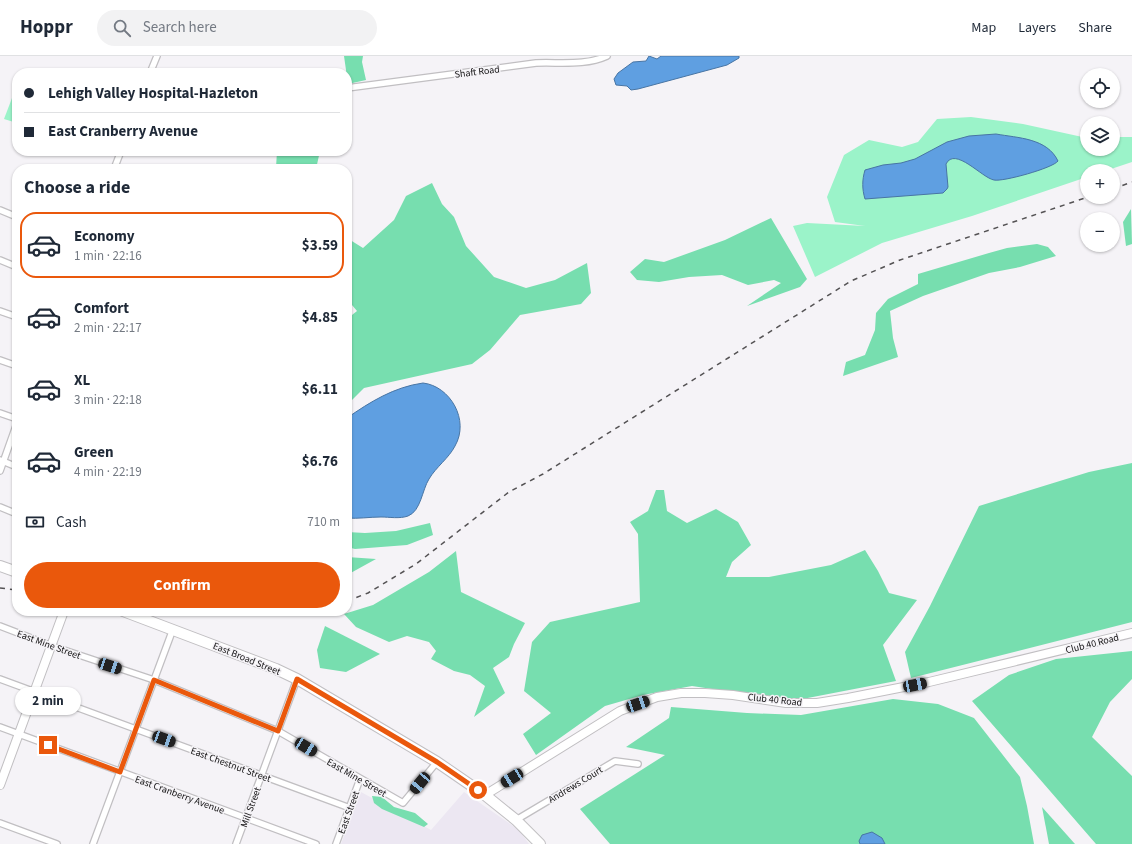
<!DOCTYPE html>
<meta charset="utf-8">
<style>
:root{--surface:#fff;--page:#f2f2f3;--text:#1f2937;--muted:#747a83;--line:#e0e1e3;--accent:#ea580c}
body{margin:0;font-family:"Source Sans 3",sans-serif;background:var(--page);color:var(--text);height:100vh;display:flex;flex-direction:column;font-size:15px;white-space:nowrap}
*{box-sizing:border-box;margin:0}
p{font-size:13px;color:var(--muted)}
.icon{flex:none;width:22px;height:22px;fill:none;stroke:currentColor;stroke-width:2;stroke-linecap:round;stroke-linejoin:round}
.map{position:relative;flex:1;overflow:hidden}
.panel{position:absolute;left:12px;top:108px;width:340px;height:452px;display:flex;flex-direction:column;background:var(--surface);border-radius:16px;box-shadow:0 1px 3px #0004}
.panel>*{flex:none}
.banner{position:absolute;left:12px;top:12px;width:340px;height:88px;border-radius:16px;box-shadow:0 1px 3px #0004;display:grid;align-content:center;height:88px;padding:0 12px;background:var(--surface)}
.fabs{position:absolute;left:1080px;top:12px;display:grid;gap:8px}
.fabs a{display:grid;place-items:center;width:40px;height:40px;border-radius:50%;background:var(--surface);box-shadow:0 1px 3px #0004;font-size:20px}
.end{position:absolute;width:18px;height:18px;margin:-9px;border:5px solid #ea580c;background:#fff;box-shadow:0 0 0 2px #fff}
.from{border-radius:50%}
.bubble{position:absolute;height:28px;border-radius:14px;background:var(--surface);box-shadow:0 1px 3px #0004;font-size:13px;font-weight:700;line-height:28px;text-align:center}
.car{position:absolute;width:12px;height:24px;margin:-12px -6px;border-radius:5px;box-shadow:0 0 3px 1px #0007;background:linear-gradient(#222 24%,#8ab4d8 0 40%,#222 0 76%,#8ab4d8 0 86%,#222 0)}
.banner b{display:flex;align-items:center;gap:14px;height:38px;font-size:15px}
.banner b+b{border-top:1px solid var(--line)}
.banner i{width:10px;height:10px;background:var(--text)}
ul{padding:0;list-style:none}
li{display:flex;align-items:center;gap:12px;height:66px;margin:0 8px 6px;padding:0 4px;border:2px solid transparent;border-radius:16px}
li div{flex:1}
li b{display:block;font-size:15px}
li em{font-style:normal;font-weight:700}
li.on{border-color:var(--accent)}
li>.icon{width:36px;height:36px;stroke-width:1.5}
h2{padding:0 12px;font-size:18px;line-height:48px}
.pay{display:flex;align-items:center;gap:10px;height:44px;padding:0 12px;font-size:15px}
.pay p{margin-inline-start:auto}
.button{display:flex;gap:8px;margin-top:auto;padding:8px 12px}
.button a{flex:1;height:46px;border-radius:24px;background:var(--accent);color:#fff;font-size:16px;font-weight:700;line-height:46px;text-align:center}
header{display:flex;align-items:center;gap:24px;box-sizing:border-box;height:56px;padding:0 20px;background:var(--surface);border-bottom:1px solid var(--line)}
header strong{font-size:19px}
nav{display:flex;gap:22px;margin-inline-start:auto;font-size:14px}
.search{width:280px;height:36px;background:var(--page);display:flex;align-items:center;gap:10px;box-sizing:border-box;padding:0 14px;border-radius:22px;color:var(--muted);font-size:15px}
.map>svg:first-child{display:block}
.built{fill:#ece7f2}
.green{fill:#9bf3c9}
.forest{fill:#77deaf}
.water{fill:#5f9fe1;stroke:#4875a4}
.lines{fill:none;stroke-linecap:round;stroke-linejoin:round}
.street-casing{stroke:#c1bfc2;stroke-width:8}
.secondary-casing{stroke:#c1bfc2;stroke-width:10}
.highway-casing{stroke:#c1bfc2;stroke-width:12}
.street{stroke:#fff;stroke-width:5.5}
.secondary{stroke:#fff;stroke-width:8}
.highway{stroke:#fff;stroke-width:10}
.rail{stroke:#545254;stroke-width:1.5;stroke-dasharray:5 5;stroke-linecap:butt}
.route{stroke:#ea580c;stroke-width:5}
.labels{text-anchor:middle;stroke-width:3;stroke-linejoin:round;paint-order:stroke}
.street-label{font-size:10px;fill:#141314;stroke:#f5f3f7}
</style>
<header>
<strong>Hoppr</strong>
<div class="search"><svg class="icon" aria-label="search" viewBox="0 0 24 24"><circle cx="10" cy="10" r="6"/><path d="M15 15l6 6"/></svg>Search here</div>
<nav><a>Map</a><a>Layers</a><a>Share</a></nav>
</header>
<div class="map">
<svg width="1132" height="788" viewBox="0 0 1132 788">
<rect width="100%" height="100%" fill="#f5f3f7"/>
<path class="built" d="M361 736 431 774 464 736 519 774 529 788H341Z"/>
<g class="green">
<path d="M17 29V67L4 63Z"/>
<path d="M971 61 1023 68 1087 82V93H1113V81H1132V106L1105 115H1087V121L972 160 882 187 815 221 793 170 807 167 865 170 835 166 827 141 844 99 869 84 902 91 918 86 937 63Z"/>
</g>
<g class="forest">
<path d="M344 0H363L362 6 366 24 348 28Z"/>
<path d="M277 95H320L316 113H263L262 112H276Z"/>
<path d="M432 127 442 148 454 161 466 190 494 221 526 232 555 224 587 207 591 237 581 248 520 259 490 294 472 308 364 332 347 349V263L357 255 347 243V182L363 192 394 164 406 140Z"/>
<path d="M1131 153 1132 188 1126 190 1123 166Z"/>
<path d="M771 162 807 223 800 231 747 250 781 227 774 224 748 229 722 219 689 221 659 226 637 224 630 216 645 203 664 206 725 184Z"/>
<path d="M1037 188 1048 191 1056 200 1020 211 989 217 923 240 890 255 893 282 898 301 843 320 846 306 865 299 875 274 876 257 888 243 918 228V218L989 197 1007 192Z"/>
<path d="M1132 407V566L911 622 905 596 930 550 979 450 1089 416Z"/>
<path d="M656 434H664L667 455 687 467 716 453 738 466 751 489 732 506 726 521H769L831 509 865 494 878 515 889 537 917 544 883 589 896 625 792 645 692 630 643 639 605 650 536 699 523 678 551 657 524 635 532 586 550 566 640 546 638 478 630 466 648 455Z"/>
<path d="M430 467 433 479 407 489 355 493 347 491V476L365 477 396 475Z"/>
<path d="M456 495 461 536 525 567 514 588 509 601 493 612 505 637 474 661 485 630 470 619 454 615 431 603 436 595 429 586 407 580 389 586 356 571 344 558 373 549 429 516Z"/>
<path d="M347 501 376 503 347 519Z"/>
<path d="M325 570 380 598 346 616 320 612 317 594Z"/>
<path d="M1132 595V623L1110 646 1092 681 1132 720V788H1096L972 645 1009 619 1056 603Z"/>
<path d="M893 643 938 648 974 662 1020 721 1027 750 1034 788H610L580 753 665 699 626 691 669 662 671 651 747 657 801 659Z"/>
<path d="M372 740 382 741 394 751 415 757 428 768 424 771 382 753 374 747Z"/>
<path d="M1042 751 1075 788H1049Z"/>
</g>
<g class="water">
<path d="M649 0 657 3 661 0H739V2L727 9 638 33 631 34 627 30 616 29 614 23 618 17 633 6 646 5Z"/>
<path d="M996 78C1018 82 1047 82 1058 105 1053 112 1003 126 994 124 982 122 955 90 946 108L948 131 947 133 943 137 865 143C862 133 862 124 865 114L883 109 901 107 915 103 947 86 969 80Z"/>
<path d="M423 327C450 330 470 364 455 390 449 402 436 411 429 423 422 434 421 455 408 460 400 463 389 461 381 461 369 461 358 463 347 462V362C370 346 394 331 423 327Z"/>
<path d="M872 776 882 782 885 788H860L859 785 862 779Z"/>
</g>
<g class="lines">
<g class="street-casing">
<g id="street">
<path d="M150 17 157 0"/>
<path d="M347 32 536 7C560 6 585 10 607 0"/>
<path d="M114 113 121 95"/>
<path d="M0 154 17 161"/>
<path d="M0 204 17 211"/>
<path d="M0 255 17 261"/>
<path d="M0 304 17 310"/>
<path d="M0 357 17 363"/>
<path d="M0 404 17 411"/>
<path d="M0 415 17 367"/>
<path d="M0 451 17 458"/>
<path d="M0 570 52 590 154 624 278 675 403 747 437 706"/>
<path d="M0 623 350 752"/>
<path d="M0 671 316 788"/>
<path d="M516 764 615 705 638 708"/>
<path d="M0 767 57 788"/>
<path d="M93 788 173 573"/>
<path d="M236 788 297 623"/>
<path d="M336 788 360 723"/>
</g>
</g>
<g class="secondary-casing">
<g id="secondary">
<path d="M0 729 64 555"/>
<path d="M485 739 620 655 657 641 681 637H705L733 639 786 647H817L848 642 929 626 1132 577"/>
</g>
</g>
<g class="highway-casing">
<g id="highway">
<path d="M0 510 17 516"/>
<path d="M123 555 276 613 297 623 437 706 485 739 516 764 540 788"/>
</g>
</g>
<use href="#street" class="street"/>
<use href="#secondary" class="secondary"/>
<use href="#highway" class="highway"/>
<g class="rail">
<path d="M1113 133 1132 126"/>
<path d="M0 532 17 534"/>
<path d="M347 545 368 537 416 508 509 436 543 418 851 225 900 204 1088 141"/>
<path d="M237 555C262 557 286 560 311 555"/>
</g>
</g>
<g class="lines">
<path class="route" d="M48 689 120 716 154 624 278 675 297 623 437 706 478 734"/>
</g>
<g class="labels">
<g class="street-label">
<text transform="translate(477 15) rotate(-7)" y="4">Shaft Road</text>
<text transform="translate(1092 587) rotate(-14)" y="4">Club 40 Road</text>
<text transform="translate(49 588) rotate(20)" y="4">East Mine Street</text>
<text transform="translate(247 602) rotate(22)" y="4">East Broad Street</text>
<text transform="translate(775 643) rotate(6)" y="4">Club 40 Road</text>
<text transform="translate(231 708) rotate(20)" y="4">East Chestnut Street</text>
<text transform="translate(357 721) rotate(30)" y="4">East Mine Street</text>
<text transform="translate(575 728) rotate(-31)" y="4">Andrews Court</text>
<text transform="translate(180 738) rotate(20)" y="4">East Cranberry Avenue</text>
<text transform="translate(250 751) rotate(-70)" y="4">Mill Street</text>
<text transform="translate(348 756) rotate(-70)" y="4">East Street</text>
</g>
</g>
</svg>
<div class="fabs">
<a><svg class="icon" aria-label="locate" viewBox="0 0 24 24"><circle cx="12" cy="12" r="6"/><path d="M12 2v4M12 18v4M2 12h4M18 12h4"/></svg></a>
<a><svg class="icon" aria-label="layers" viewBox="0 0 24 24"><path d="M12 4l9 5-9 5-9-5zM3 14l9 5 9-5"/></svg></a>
<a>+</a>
<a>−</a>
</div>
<i class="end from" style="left:478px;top:734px"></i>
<i class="end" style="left:48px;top:689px"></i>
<div class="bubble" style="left:15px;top:631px;width:66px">2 min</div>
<i class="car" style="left:110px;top:610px;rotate:108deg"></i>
<i class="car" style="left:915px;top:629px;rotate:79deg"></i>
<i class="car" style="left:638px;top:648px;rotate:71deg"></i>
<i class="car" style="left:164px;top:683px;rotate:110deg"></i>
<i class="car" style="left:306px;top:691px;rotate:121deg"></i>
<i class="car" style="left:512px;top:722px;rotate:238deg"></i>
<i class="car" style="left:420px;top:727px;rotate:220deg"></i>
<div class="banner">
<b><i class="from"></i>Lehigh Valley Hospital-Hazleton</b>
<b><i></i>East Cranberry Avenue</b>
</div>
<section class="panel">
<h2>Choose a ride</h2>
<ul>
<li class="on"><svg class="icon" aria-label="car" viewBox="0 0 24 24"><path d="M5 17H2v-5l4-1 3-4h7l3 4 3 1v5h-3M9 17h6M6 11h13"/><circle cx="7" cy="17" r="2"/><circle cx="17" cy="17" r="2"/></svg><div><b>Economy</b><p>1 min · 22:16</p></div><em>$3.59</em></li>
<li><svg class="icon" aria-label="car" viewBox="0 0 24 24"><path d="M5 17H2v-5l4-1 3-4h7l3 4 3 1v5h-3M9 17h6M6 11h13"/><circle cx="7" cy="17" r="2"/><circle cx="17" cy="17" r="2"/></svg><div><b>Comfort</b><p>2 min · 22:17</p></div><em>$4.85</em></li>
<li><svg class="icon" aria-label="car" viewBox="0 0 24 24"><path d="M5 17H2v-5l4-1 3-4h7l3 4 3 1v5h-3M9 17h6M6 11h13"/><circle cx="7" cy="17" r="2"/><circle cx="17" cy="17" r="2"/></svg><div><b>XL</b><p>3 min · 22:18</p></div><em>$6.11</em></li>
<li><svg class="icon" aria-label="car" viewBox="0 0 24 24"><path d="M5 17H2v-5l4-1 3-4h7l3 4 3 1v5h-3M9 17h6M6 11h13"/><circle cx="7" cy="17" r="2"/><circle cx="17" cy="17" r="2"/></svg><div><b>Green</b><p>4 min · 22:19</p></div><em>$6.76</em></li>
</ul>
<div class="pay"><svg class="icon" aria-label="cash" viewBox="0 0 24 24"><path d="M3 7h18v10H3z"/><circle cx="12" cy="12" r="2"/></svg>Cash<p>710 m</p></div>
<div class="button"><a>Confirm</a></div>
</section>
</div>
